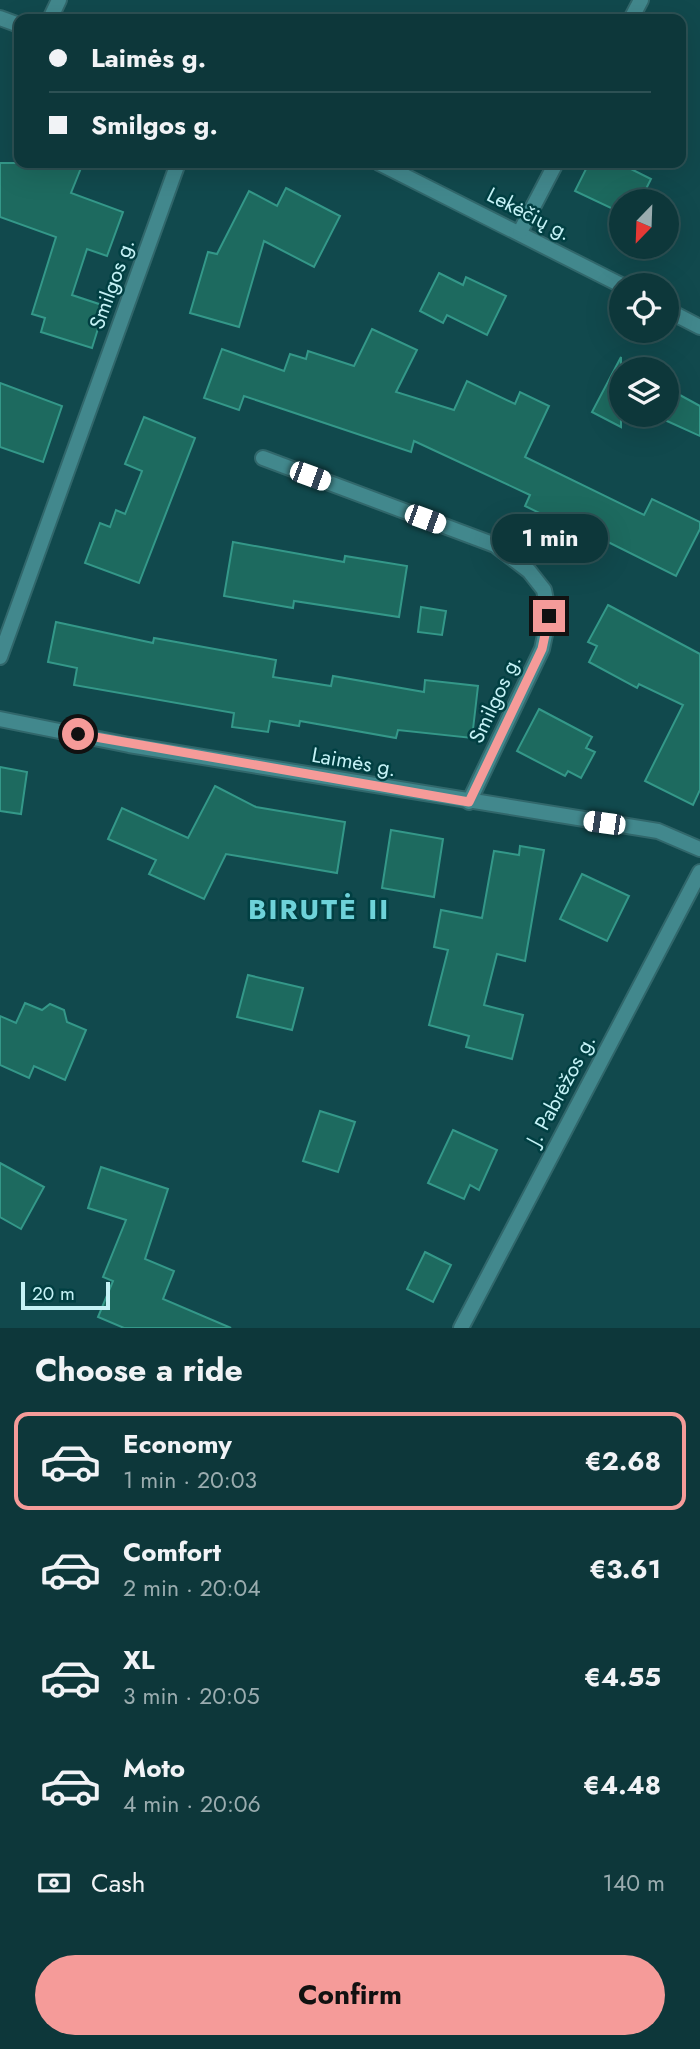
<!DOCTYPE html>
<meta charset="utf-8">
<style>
:root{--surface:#0d373a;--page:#163f42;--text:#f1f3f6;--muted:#9aacaf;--line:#2d5154;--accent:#f59b99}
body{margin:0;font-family:Jost,sans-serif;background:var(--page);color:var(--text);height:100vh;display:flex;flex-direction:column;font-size:26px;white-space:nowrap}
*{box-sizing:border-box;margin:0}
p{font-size:23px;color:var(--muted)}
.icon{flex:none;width:38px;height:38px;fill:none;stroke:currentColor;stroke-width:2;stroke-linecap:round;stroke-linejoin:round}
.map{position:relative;height:1328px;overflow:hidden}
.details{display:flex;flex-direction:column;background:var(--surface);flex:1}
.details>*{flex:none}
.top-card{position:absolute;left:14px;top:14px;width:672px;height:154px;border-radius:14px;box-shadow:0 7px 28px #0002,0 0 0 2px var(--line);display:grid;align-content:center;height:154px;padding:0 35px;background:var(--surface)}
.needle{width:46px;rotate:203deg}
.tools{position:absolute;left:609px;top:189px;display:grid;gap:14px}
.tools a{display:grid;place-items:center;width:70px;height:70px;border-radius:50%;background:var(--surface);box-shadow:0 7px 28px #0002,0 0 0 2px var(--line);font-size:35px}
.scale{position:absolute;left:21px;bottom:18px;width:89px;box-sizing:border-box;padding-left:7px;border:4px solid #c5f2f6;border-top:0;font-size:19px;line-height:24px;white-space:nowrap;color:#c5f2f6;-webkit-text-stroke:5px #013f42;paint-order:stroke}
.end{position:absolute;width:32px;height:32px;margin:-16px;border:9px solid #f59b99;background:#111;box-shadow:0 0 0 4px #111}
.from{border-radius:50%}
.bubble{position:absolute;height:49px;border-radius:24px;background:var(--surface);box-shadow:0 7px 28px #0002,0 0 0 2px var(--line);font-size:23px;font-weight:700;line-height:49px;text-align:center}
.car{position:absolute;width:21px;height:42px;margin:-21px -10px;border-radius:9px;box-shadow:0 0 5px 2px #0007;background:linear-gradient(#fff 24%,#345 0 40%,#fff 0 76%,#345 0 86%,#fff 0)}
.top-card b{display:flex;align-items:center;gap:24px;height:66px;font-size:26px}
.top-card b+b{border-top:2px solid var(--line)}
.top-card i{width:18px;height:18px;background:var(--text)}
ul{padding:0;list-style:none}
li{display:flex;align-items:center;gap:21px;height:98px;margin:0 14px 10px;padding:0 21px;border:4px solid transparent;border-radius:14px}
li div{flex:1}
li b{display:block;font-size:26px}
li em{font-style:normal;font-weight:700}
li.active{border-color:var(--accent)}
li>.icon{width:63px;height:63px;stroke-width:1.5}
h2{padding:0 35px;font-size:32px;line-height:84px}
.pay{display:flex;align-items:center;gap:18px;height:77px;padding:0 35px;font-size:26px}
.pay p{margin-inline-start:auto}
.action{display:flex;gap:14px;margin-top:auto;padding:14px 35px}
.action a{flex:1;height:80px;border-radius:42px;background:var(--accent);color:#111;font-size:28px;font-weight:700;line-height:80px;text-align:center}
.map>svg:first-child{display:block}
.building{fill:#1d6a5f;stroke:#349889;stroke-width:2}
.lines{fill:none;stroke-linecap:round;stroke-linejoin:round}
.minor-casing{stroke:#31676b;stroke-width:18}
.tertiary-casing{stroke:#31676b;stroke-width:18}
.minor{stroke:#42888d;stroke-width:14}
.tertiary{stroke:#42888d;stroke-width:14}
.route{stroke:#f59b99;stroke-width:9}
.labels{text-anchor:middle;stroke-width:5;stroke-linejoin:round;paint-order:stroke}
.street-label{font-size:21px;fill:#c5f2f6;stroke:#013f42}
.district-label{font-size:28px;font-weight:bold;letter-spacing:2px;fill:#6ed2d9;stroke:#013f42}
</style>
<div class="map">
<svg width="700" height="1328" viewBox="0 0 700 1328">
<rect width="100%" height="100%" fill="#11494d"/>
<g class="building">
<path d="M0 163H83L71 193 123 212 107 256 87 249 72 295 105 306 92 348 41 332 45 318 32 314 56 237 0 217Z"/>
<path d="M589 163H619L651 179 640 201H617L613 209 575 191Z"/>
<path d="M286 188 340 216 314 267 264 241 239 327 190 313 208 252 217 254 249 191 277 206Z"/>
<path d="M439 273 463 285 466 277 506 296 487 335 447 315 443 323 420 311Z"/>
<path d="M372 329 417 350 396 392 454 410 467 381 515 404 520 392 549 406 525 457 644 515 652 499 700 522V529L676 576 588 532 587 536 525 506 530 495 414 441 411 452 244 396 239 410 204 398 222 349 284 371 290 354 306 359 308 351 354 366Z"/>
<path d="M621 357V427L592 412Z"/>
<path d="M0 383 62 406 43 462 0 447Z"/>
<path d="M667 388 700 406V436L667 421Z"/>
<path d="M144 417 195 438 139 583 85 563 100 523 110 527 116 510 125 514 142 471 125 464Z"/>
<path d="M233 542 344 562 345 556 407 566 399 617 294 601 293 608 224 596Z"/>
<path d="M608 605 700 654V790L693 805 645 781 683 705 639 684 637 688 589 662 597 646 588 642Z"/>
<path d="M421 607 446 611 442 635 418 632Z"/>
<path d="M56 622 153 643 154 638 276 660 273 677 331 686 333 676 424 692 425 680 478 686 472 738 398 730 396 738 300 721 299 726 270 721 268 732 232 727 234 713 74 685 77 668 48 662Z"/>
<path d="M539 709 592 737 586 748 595 752 581 778 568 771 565 776 517 751Z"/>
<path d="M0 767 27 772 21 814 0 811Z"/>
<path d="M215 786 256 807 345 822 337 873 226 854 204 899 149 874 156 860 108 839 122 808 188 838Z"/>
<path d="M391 830 443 839 434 897 382 888Z"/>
<path d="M520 846 544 850 525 961 497 954 484 1005 523 1015 512 1059 466 1047 469 1036 429 1025 448 950 434 947 441 910 482 918 494 851 519 855Z"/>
<path d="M582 874 629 896 607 941 560 919Z"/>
<path d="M248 975 303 988 292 1030 237 1017Z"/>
<path d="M25 1003 42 1010 50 1004 64 1010 67 1022 86 1030 65 1080 34 1066 29 1078 0 1065V1016L16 1023Z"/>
<path d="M320 1111 355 1122 338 1172 303 1161Z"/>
<path d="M453 1130 497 1150 479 1190 470 1185 464 1199 428 1183Z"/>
<path d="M0 1163 44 1187 21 1229 0 1217Z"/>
<path d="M101 1167 168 1189 145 1259 174 1271 163 1299 231 1328H124L98 1317 113 1281 103 1277 126 1220 88 1208Z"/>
<path d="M425 1252 451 1265 433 1302 407 1289Z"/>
</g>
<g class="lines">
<g class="minor-casing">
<g id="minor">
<path d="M0 18 19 25"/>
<path d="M50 19 59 0"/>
<path d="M631 19 641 0"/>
<path d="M379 163 621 285"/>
<path d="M520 232 556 163"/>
<path d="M667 310 700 327"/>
<path d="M263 458 495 545 529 571 544 590 549 616 542 649 469 802"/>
<path d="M0 657 178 163"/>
<path d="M0 719 129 745 658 831 700 849"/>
</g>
</g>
<g class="tertiary-casing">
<path id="tertiary" d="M461 1328 700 872"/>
</g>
<use href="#minor" class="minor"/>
<use href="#tertiary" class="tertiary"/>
</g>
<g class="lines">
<path class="route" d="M78 734 469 802 542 649 549 616"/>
</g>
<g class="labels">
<g class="street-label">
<text transform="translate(529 214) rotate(27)" y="7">Lekėčių g.</text>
<text transform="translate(112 284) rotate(-70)" y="7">Smilgos g.</text>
<text transform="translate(495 699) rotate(-65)" y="7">Smilgos g.</text>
<text transform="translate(354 762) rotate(10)" y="7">Laimės g.</text>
<text transform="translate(561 1090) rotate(-62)" y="7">J. Pabrėžos g.</text>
</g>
<g class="district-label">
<text x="319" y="919">BIRUTĖ II</text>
</g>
</g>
</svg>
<div class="tools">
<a><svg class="needle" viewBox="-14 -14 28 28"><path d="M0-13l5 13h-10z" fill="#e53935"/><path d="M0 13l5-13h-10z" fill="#9aacaf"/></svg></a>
<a><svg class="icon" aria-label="locate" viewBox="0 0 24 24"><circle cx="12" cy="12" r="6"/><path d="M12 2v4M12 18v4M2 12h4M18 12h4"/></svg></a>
<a><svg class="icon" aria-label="layers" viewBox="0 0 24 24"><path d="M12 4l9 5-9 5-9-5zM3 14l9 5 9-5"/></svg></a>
</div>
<div class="scale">20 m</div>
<i class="end from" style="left:78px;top:734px"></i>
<i class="end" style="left:549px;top:616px"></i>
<div class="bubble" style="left:492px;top:514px;width:116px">1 min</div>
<i class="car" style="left:310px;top:476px;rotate:110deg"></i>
<i class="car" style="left:425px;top:519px;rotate:110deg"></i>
<i class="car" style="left:604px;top:823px;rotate:278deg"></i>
<div class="top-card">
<b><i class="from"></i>Laimės g.</b>
<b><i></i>Smilgos g.</b>
</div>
</div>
<section class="details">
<h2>Choose a ride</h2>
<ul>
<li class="active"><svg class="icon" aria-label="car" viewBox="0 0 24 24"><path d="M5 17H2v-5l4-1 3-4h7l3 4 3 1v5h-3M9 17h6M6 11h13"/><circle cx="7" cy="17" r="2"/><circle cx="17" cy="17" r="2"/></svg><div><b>Economy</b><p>1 min · 20:03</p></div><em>€2.68</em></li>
<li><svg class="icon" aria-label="car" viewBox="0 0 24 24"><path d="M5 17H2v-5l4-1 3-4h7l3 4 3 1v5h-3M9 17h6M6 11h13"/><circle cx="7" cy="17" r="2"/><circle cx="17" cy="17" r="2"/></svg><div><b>Comfort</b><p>2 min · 20:04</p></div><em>€3.61</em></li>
<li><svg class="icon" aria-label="car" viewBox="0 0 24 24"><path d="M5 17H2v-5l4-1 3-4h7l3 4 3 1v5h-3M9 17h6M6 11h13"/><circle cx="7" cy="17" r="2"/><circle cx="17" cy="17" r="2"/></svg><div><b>XL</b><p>3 min · 20:05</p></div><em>€4.55</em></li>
<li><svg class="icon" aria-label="car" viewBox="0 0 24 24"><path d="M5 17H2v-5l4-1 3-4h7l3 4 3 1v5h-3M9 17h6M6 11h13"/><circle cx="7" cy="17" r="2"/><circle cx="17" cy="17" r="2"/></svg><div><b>Moto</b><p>4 min · 20:06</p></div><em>€4.48</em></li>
</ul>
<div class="pay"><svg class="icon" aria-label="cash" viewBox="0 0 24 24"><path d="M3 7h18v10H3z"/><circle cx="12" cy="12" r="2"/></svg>Cash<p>140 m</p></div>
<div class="action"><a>Confirm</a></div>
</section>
